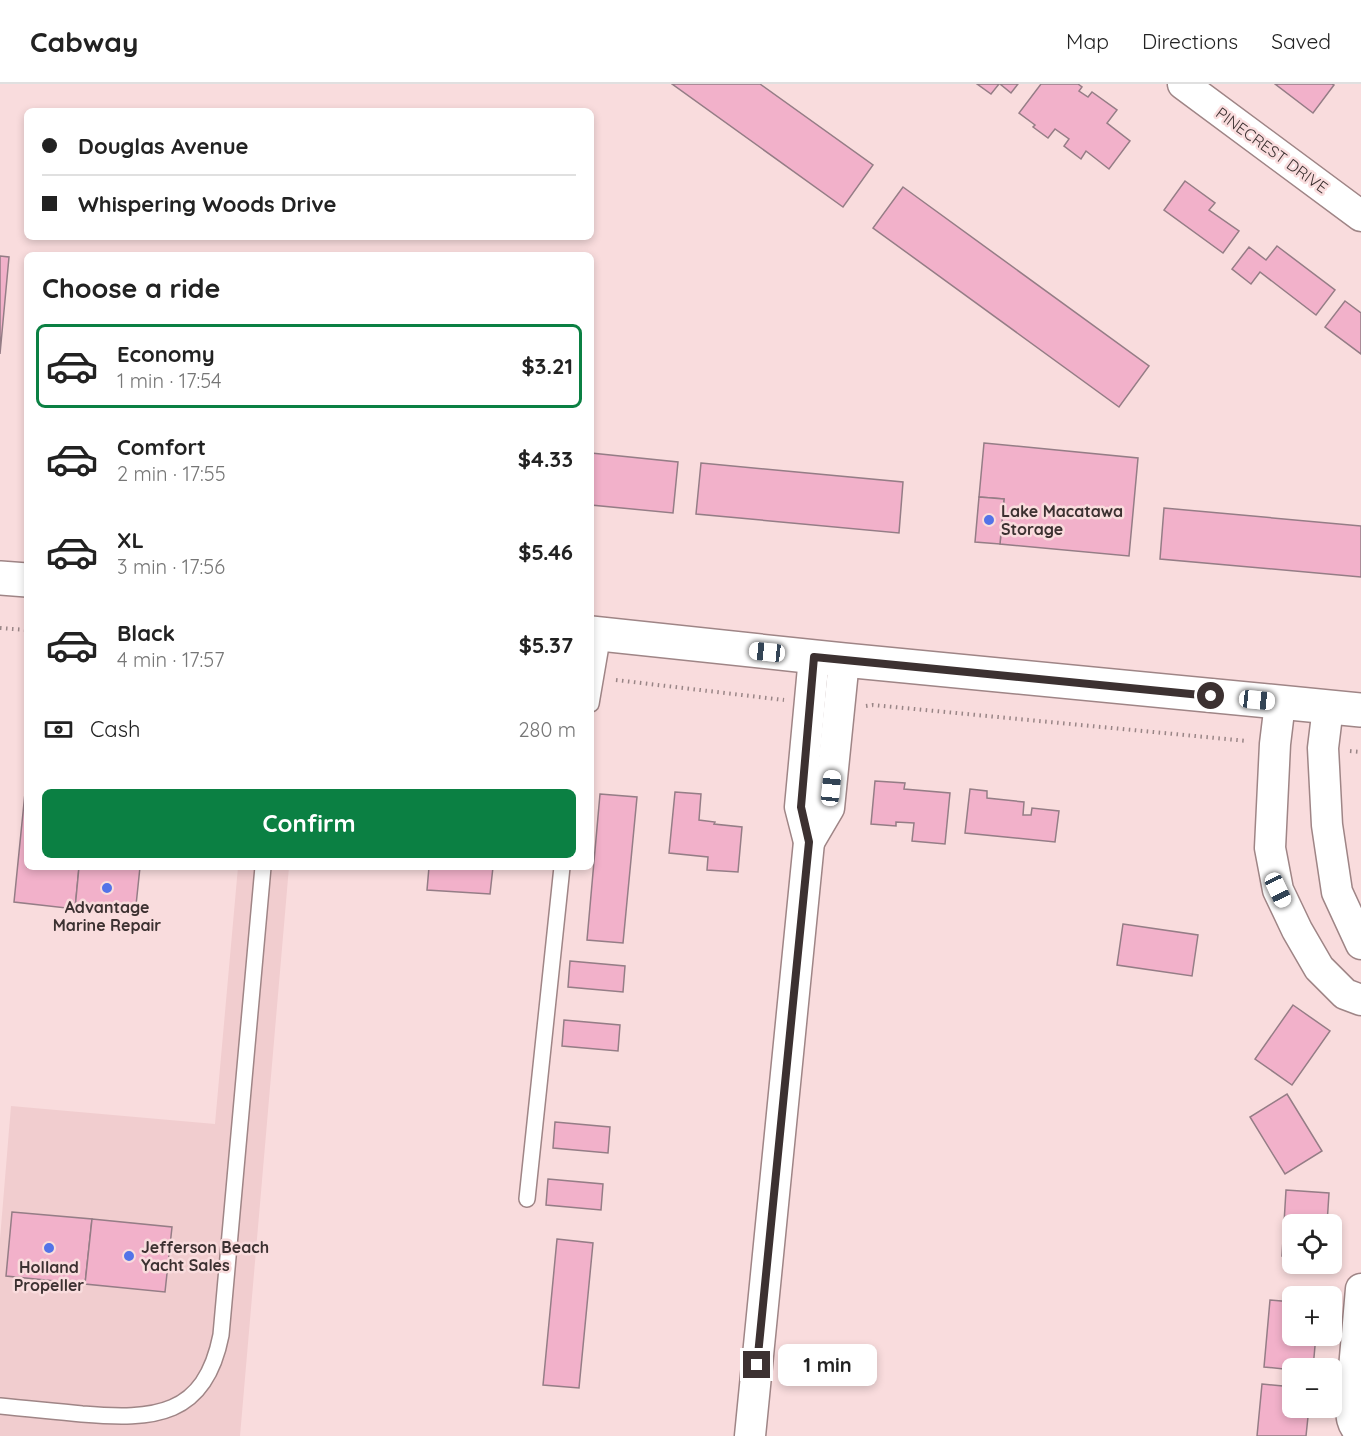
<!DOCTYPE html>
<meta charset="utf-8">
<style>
:root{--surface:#fff;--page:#f2f2f2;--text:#222;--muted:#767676;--line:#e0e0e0;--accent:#0b8043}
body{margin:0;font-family:Quicksand,sans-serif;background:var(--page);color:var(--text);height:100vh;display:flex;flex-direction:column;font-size:22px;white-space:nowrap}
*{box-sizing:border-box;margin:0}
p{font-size:20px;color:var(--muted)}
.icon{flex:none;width:33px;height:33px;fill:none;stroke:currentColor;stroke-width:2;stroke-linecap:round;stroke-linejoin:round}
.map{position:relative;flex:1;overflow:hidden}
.panel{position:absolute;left:24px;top:168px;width:570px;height:618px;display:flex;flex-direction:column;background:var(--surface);border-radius:9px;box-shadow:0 3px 9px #0003}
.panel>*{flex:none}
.hud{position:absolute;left:24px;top:24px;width:570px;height:132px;border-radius:9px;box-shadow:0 3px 9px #0003;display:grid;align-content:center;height:132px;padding:0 18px;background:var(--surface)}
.controls{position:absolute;left:1282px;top:1130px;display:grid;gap:12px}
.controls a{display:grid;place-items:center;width:60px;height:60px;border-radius:9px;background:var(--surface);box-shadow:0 3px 9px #0003;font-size:30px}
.end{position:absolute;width:27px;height:27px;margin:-14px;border:8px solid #3c3131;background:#fff;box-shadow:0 0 0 3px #fff}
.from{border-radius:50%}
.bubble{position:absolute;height:42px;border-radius:9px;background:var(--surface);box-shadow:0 3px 9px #0003;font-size:20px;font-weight:700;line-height:42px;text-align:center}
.car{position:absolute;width:18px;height:36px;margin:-18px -9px;border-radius:8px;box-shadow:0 0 4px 2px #0007;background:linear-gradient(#fff 24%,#345 0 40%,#fff 0 76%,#345 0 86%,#fff 0)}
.hud b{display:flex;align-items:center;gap:21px;height:57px;font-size:22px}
.hud b+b{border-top:2px solid var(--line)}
.hud i{width:15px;height:15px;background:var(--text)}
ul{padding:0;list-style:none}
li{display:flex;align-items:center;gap:18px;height:84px;margin:0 12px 9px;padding:0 6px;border:3px solid transparent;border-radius:9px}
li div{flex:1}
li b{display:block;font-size:22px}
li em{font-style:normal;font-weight:700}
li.selected{border-color:var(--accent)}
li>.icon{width:54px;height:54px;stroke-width:1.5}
h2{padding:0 18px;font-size:27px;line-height:72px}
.pay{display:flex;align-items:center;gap:15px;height:66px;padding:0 18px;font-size:22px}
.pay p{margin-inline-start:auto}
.action{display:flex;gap:12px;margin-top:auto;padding:12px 18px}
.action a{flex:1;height:69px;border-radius:9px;background:var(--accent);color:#fff;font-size:24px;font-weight:700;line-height:69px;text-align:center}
header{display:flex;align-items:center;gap:36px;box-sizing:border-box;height:84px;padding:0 30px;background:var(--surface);border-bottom:2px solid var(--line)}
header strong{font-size:28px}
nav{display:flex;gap:33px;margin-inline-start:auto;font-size:21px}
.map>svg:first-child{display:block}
.built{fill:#f1cdcf}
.building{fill:#f2b1ca;stroke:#957d86;stroke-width:1.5}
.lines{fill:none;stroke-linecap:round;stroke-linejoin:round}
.service-casing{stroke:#9f8586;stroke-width:18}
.minor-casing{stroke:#9f8586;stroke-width:33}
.tertiary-casing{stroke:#9f8586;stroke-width:36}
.path{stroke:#998586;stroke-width:4;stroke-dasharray:1.5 4.5;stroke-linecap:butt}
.service{stroke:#fff;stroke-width:15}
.minor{stroke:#fff;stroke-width:30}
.tertiary{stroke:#fff;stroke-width:33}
.route{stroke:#3c3131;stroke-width:8}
.poi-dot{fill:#5373e8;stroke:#f9dcdd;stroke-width:2}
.labels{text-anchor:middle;stroke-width:5;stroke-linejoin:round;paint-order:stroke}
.street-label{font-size:16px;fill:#3c3131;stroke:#f9dcdd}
.poi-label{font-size:16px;font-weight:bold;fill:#3c3131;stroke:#f9dcdd;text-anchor:start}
</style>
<header>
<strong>Cabway</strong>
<nav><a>Map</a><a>Directions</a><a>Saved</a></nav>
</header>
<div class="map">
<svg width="1361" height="1352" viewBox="0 0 1361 1352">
<rect width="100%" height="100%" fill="#f9dcdd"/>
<path class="built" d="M238 783H289L240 1352H0V1155L11 1022 215 1040Z"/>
<g class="building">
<path d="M672 0H760L873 81 843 123Z"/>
<path d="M977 0H999L991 10Z"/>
<path d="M1000 0H1018L1011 9Z"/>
<path d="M1041 0H1078L1082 3 1079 7 1088 13 1092 8 1117 26 1107 39 1130 57 1109 85 1086 67 1081 75 1064 62 1069 55 1055 45 1048 54 1033 43 1035 41 1019 29Z"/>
<path d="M1275 0H1332L1334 1 1313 29Z"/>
<path d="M1185 97 1215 119 1209 126 1239 147 1223 169 1164 126Z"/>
<path d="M903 103 1149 282 1119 323 873 144Z"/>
<path d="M1277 162 1335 206 1316 231 1260 188 1251 200 1232 185 1249 163 1266 176Z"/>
<path d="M0 172 9 173 0 270Z"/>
<path d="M1345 217 1361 229V270L1325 243Z"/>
<path d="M984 359 1138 374 1129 472 1000 460 1004 415 979 413Z"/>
<path d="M591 369 678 378 673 429 591 421Z"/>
<path d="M701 379 903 398 899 449 696 430Z"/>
<path d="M979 413 1004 415 1000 460 975 458Z"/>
<path d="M1164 424 1361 442V493L1160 475Z"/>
<path d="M27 689V783H79L75 825 14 818Z"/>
<path d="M875 697 905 699 904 705 950 709 945 760 912 757 914 739 896 738V742L871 740Z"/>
<path d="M970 705 987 707V714L1024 718 1023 731H1031L1032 724 1059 727 1055 758 965 749Z"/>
<path d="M675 708 701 710 699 736 715 738 714 740 742 743 738 788 707 786 708 773 669 769Z"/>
<path d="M600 710 637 713 623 859 587 856Z"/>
<path d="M79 783H140L135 831 75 825Z"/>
<path d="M429 783H493L490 810 427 806Z"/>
<path d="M1123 840 1198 851 1192 892 1117 881Z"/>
<path d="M570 877 625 882 623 908 568 903Z"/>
<path d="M1293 921 1330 947 1292 1001 1255 975Z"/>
<path d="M564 936 620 941 618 967 562 962Z"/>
<path d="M1287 1010 1322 1067 1285 1090 1250 1033Z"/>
<path d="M555 1038 610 1043 608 1069 553 1064Z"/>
<path d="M548 1095 603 1100 601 1126 546 1121Z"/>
<path d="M1286 1106 1329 1109 1327 1140H1293V1172H1282Z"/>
<path d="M12 1128 92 1135 85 1200 6 1192Z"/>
<path d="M92 1135 172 1143 165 1208 85 1200Z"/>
<path d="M557 1155 593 1159 579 1304 543 1301Z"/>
<path d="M1270 1216 1293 1218V1251H1316L1313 1284H1293V1286L1264 1283Z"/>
<path d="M1262 1300 1293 1303V1323H1309L1306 1352H1257Z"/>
</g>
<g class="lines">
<g class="service-casing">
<g id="service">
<path d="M591 620 603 550"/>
<path d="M527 1115 562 783"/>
<path d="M0 1322C27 1325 55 1327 82 1330 154 1336 205 1333 221 1251L263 783"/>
</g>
</g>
<g class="minor-casing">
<g id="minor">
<path d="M1183 0 1361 132"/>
<path d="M1280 619 1275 660 1270 764 1278 806 1297 846 1319 884 1345 910 1361 916"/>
<path d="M1328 623 1323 664 1327 741 1337 808 1361 860"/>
<path d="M809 758 829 724 844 576"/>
<path d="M1361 1205 1351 1319C1351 1331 1351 1341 1361 1349"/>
<path d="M750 1352 809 758 800 723 814 573"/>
</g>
</g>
<g class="tertiary-casing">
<g id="tertiary">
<path d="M0 494 27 496"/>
<path d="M591 549 844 576 1361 626"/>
</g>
</g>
<g class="path">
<path d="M0 544 27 546"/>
<path d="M616 596 784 616"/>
<path d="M866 622 873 621 1247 657"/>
<path d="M1350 667 1361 668"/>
</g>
<use href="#service" class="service"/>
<use href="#minor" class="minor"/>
<use href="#tertiary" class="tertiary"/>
</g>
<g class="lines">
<path class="route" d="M757 1281 809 758 801 723 814 573 1211 612"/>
</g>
<g class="poi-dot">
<circle cx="989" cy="436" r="6"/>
<circle cx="107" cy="804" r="6"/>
<circle cx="49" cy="1164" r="6"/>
<circle cx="129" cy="1172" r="6"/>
</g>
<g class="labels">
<g class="street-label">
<text transform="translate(1272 66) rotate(36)" y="6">PINECREST DRIVE</text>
</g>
<g class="poi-label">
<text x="1001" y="433">Lake Macatawa<tspan x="1001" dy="18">Storage</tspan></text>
<text x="107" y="829" text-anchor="middle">Advantage<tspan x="107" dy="18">Marine Repair</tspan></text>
<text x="141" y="1169">Jefferson Beach<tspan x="141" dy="18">Yacht Sales</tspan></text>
<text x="49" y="1189" text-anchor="middle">Holland<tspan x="49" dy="18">Propeller</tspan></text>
</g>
</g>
</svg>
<div class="controls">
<a><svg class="icon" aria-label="locate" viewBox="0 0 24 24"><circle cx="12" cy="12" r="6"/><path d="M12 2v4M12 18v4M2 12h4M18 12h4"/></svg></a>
<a>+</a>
<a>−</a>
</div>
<i class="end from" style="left:1211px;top:612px"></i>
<i class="end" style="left:757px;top:1281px"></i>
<div class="bubble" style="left:778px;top:1260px;width:99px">1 min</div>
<i class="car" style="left:767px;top:568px;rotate:276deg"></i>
<i class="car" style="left:1257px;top:616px;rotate:96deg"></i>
<i class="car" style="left:831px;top:704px;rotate:6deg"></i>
<i class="car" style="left:1278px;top:806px;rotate:155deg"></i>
<div class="hud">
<b><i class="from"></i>Douglas Avenue</b>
<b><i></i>Whispering Woods Drive</b>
</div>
<section class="panel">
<h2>Choose a ride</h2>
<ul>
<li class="selected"><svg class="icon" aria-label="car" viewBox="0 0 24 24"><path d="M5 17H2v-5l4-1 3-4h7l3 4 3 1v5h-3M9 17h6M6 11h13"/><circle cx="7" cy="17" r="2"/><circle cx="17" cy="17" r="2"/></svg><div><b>Economy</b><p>1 min · 17:54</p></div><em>$3.21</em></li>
<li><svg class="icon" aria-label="car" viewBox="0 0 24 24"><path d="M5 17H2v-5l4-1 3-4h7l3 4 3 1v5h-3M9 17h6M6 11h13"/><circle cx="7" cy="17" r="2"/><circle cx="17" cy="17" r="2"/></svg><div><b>Comfort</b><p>2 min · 17:55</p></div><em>$4.33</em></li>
<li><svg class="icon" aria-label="car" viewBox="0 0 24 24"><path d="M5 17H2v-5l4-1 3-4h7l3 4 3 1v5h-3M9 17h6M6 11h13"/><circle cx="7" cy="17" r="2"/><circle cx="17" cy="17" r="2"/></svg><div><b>XL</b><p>3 min · 17:56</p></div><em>$5.46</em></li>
<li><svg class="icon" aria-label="car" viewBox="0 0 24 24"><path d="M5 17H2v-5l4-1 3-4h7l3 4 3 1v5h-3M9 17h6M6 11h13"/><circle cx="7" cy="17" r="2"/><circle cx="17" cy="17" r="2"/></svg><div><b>Black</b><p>4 min · 17:57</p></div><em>$5.37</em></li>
</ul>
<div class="pay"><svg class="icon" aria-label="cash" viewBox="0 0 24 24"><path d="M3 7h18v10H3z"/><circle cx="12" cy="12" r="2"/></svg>Cash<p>280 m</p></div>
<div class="action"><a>Confirm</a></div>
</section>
</div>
